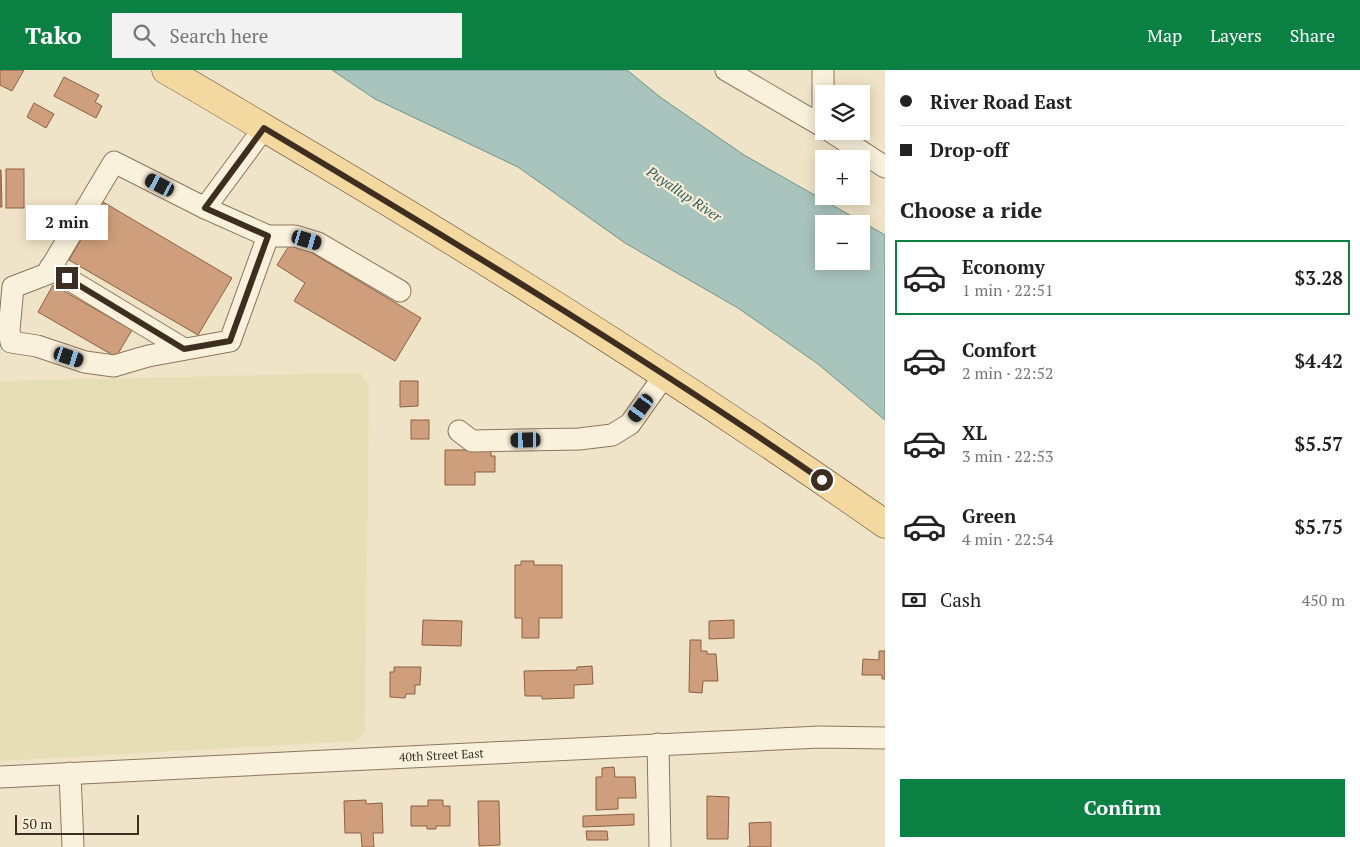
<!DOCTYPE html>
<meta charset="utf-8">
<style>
:root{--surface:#fff;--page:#f2f2f2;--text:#222;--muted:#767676;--line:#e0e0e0;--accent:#0b8043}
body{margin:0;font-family:"PT Serif",serif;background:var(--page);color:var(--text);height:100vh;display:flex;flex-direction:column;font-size:19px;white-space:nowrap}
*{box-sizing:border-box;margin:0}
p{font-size:16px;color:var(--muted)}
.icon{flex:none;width:28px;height:28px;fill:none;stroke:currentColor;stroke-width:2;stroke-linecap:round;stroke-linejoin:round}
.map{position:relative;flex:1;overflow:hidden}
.details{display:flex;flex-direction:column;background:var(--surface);width:475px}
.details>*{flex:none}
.guide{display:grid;align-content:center;height:110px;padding:0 15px;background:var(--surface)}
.fabs{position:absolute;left:815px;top:15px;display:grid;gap:10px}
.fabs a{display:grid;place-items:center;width:55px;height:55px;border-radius:0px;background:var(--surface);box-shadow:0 2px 12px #0003;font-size:25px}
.scale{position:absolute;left:15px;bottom:12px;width:124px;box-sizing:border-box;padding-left:5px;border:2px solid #3d2e20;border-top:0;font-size:14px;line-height:18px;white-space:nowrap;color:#3d2e20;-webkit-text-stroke:4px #f7eed8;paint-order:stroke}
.end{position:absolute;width:22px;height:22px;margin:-11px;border:6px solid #3d2e20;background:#fff;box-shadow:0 0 0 2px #fff}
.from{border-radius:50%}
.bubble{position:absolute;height:35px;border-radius:0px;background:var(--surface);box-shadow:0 2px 12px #0003;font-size:16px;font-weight:600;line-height:35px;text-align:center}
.car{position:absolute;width:15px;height:30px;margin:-15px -8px;border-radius:6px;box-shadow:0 0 4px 1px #0007;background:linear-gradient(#222 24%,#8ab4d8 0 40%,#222 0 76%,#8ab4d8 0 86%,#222 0)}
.guide b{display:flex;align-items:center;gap:18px;height:48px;font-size:19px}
.guide b+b{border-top:1px solid var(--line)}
.guide i{width:12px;height:12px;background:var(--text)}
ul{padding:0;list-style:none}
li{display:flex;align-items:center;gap:15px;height:75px;margin:0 10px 8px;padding:0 5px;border:2px solid transparent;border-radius:0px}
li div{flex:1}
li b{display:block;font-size:19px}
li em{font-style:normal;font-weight:600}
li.current{border-color:var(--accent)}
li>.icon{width:45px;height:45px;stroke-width:1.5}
h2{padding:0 15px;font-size:22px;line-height:60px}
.pay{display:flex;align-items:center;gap:12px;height:55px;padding:0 15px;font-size:19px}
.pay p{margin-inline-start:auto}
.action{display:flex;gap:10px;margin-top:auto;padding:10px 15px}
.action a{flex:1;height:58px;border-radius:0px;background:var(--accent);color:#fff;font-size:20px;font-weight:600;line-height:58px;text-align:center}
header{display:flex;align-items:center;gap:30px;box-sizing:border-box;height:70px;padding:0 25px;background:var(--accent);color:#fff}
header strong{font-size:24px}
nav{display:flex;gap:28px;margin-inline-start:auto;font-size:18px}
.search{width:350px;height:45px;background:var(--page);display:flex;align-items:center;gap:12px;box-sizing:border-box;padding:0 18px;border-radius:0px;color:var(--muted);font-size:19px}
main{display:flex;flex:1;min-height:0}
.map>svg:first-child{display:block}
.farmland{fill:#e6deb5}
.water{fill:#a9c4bc;stroke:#6f938a;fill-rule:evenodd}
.building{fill:#cf9f7d;stroke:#8d5f41}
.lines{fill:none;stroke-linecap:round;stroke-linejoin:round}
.minor-casing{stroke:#8d765c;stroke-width:23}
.major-casing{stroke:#5b4430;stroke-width:29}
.minor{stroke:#faf1dc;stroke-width:21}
.major{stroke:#f3d9a0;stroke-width:28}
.route{stroke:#3d2e20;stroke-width:6}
.labels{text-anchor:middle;stroke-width:4.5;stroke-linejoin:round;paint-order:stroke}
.street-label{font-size:12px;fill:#3d2e20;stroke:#f7eed8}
.water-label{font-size:14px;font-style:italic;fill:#2f5d5a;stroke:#f7eed8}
</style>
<header>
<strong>Tako</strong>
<div class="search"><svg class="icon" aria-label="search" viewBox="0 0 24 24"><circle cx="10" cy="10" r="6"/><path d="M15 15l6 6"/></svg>Search here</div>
<nav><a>Map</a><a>Layers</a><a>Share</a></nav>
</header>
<main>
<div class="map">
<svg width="885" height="777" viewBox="0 0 885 777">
<rect width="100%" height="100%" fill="#f0e4c8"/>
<path class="farmland" d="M361 303 369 317 365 662 356 671 0 691V311Z"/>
<path class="water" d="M332 0H627L660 27 744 85 885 165V350L818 294 738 238 625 173 518 97 375 29ZM824 154H861V191H824Z"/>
<g class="building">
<path d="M0 0H24L12 21 0 15Z"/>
<path d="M64 7 99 25 95 32 102 36 96 48 54 26Z"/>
<path d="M34 33 54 44 46 58 27 47Z"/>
<rect x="6" y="99" width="18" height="39"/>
<path d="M0 100H1L2 137H0Z"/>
<path d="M103 132 232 208 198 265 69 190Z"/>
<path d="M292 171 421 248 395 291 294 231 305 213 277 195Z"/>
<path d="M53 215 132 260 116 287 38 242Z"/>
<path d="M400 311H418V336L400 337Z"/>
<rect x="411" y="350" width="18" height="19"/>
<path d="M491 376V386H495V402H475V415H445V380H470Z"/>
<path d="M521 491H534V495H562V548H539V568H522V548H515V495H521Z"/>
<path d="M423 550 462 551 461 576 422 575Z"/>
<path d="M734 550V568L709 569V551Z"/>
<path d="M690 570H701V581H707V584H716L718 611H703L702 623 689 622Z"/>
<path d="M879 581H885V609H882V605H862L863 589 879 590Z"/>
<path d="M592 596 593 614 574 615V628L542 629V626H525L524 601 577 600V597Z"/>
<path d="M394 597H421L420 615H415V624H406L405 628 390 627V602H394Z"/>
<path d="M614 697 615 707H635L636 728H618V739L596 740V707H602V698Z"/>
<path d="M707 726 729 727 728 769H707Z"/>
<path d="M366 730V734L382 733 383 763H373L374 777H362L361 763H345L344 731Z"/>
<path d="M428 730H443V736H450V756H436V759H427V756H411V736H428Z"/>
<path d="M478 731H499L500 775 479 776Z"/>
<path d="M634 744V755L583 757V746Z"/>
<path d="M771 752V777H747H750L749 753Z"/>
<path d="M586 761H607L608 770H587Z"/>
</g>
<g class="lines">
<g class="minor-casing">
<g id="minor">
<path d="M726 0 824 57"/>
<path d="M823 0V56"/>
<path d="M264 58 205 138 114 92 47 204 13 217 9 260 11 272 37 276 85 292 114 296 148 286 230 271 268 166"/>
<path d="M830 61 885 97"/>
<path d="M205 138 268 166H295L318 173 400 221"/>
<path d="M50 198 184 279"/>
<path d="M459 361 472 371 579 369 612 365 630 354 664 306"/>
<path d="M658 674 660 777"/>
<path d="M70 703 73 777"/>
<path id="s1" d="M0 707 820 667 885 668"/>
</g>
</g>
<g class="major-casing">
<path id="major" d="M166 0C218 30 269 61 320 91 513 206 702 326 885 454"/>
</g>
<use href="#minor" class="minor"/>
<use href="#major" class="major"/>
</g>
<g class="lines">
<path class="route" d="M67 208 184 279 230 271 268 166 205 138 264 58C453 171 641 285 822 410"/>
</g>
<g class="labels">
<g class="street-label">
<text dy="4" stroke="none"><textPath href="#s1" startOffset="442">40th Street East</textPath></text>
</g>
<g class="water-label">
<text transform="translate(684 124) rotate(34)" y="5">Puyallup River</text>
</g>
</g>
</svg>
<div class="fabs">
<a><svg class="icon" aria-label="layers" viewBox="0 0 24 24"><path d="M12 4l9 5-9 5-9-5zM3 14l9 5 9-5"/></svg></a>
<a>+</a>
<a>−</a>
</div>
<div class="scale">50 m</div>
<i class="end from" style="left:822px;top:410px"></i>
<i class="end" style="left:67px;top:208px"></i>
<div class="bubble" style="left:26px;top:135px;width:82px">2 min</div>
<i class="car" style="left:160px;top:115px;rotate:297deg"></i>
<i class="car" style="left:307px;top:170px;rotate:106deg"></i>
<i class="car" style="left:69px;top:287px;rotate:108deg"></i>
<i class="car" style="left:641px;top:338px;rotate:216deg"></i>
<i class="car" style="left:526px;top:370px;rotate:269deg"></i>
</div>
<section class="details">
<div class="guide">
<b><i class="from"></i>River Road East</b>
<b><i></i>Drop-off</b>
</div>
<h2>Choose a ride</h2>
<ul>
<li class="current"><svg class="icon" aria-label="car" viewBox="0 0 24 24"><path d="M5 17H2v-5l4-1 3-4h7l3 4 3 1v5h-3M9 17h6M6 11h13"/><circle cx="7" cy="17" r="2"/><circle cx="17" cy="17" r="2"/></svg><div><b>Economy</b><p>1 min · 22:51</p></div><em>$3.28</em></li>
<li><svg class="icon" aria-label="car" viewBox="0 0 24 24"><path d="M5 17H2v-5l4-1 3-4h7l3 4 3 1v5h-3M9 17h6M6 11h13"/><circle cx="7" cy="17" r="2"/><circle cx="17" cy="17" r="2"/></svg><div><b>Comfort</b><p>2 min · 22:52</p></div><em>$4.42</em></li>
<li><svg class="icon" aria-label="car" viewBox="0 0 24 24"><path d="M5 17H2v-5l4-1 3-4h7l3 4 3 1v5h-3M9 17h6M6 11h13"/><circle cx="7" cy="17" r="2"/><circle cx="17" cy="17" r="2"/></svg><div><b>XL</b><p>3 min · 22:53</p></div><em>$5.57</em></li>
<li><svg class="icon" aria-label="car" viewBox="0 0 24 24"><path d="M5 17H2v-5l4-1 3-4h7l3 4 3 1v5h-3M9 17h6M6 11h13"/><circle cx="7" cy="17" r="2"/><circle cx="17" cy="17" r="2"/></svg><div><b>Green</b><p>4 min · 22:54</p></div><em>$5.75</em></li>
</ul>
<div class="pay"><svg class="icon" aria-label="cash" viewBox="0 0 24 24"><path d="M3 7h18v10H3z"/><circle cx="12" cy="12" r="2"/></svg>Cash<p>450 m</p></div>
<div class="action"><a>Confirm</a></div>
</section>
</main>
